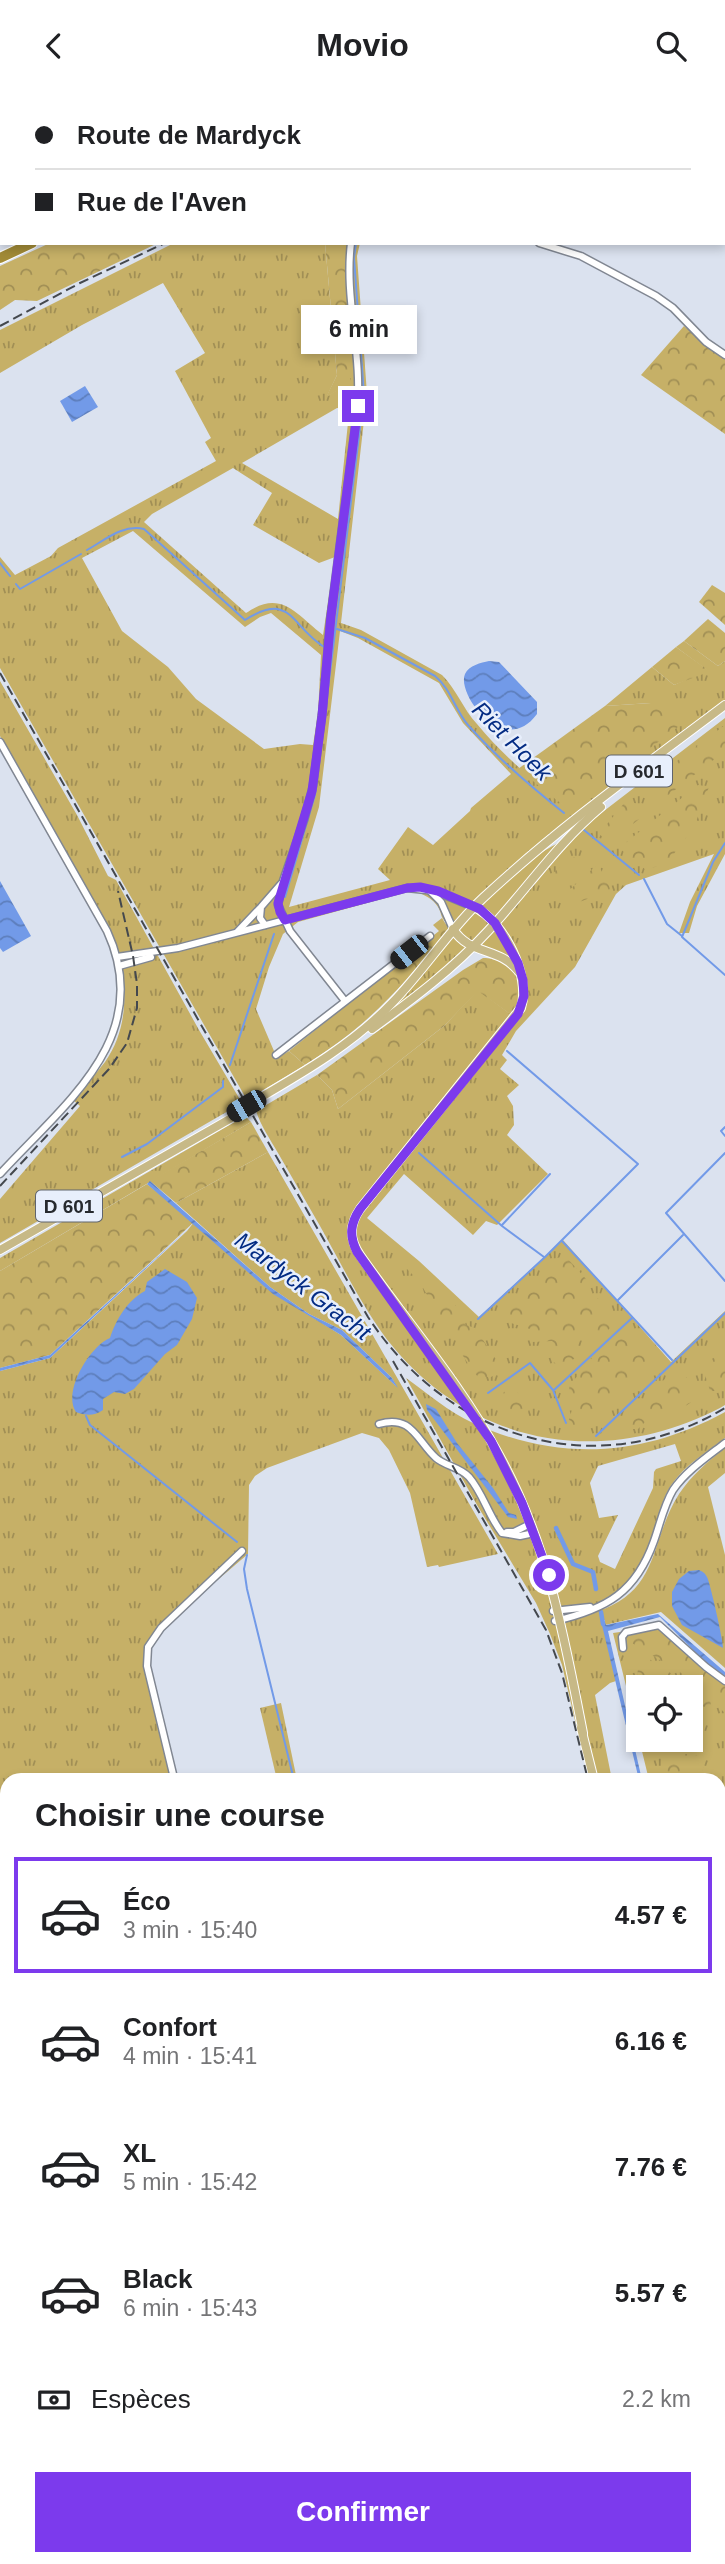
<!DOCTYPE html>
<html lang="fr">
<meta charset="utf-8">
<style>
:root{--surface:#fff;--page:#f2f2f2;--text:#202124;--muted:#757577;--line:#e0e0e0;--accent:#7c3aed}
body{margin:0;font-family:Helvetica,sans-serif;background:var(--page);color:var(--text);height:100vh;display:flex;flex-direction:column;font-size:26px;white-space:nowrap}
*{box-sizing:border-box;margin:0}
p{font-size:23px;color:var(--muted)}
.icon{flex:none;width:38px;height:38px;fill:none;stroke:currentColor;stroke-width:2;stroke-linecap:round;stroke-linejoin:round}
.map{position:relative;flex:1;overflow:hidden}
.side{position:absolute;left:0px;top:1682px;width:726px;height:793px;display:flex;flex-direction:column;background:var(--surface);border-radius:21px 21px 0 0;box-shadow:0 4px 10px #0003}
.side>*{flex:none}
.guide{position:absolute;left:0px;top:0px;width:726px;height:154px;box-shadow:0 4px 10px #0003;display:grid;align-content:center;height:154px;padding:0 35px;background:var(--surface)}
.controls{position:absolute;left:626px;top:1584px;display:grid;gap:14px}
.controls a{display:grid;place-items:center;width:77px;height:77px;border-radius:0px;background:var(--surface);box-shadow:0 4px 10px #0003;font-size:35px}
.end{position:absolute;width:32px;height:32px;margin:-16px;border:9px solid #7c3aed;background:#fff;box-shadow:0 0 0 4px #fff}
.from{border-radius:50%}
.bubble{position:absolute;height:49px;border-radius:0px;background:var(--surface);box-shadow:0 4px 10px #0003;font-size:23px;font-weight:600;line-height:49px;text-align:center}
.car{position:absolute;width:21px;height:42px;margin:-21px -10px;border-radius:9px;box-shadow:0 0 5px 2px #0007;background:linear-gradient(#222 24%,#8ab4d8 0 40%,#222 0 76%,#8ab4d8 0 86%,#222 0)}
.guide b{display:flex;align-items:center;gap:24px;height:66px;font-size:26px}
.guide b+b{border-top:2px solid var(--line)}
.guide i{width:18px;height:18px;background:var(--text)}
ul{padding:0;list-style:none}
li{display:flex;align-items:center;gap:21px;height:116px;margin:0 14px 10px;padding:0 21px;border:4px solid transparent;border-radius:0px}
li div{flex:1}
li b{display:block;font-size:26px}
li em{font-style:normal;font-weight:600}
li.on{border-color:var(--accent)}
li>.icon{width:63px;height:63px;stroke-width:1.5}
h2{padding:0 35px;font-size:32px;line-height:84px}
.pay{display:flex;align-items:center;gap:18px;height:77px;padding:0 35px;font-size:26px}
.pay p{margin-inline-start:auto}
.action{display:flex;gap:14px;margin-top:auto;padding:14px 35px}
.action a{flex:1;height:80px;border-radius:0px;background:var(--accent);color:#fff;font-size:28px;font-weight:600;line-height:80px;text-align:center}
header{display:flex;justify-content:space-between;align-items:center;height:91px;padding:0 35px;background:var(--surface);font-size:32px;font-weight:600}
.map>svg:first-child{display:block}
.grass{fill:url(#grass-tufts);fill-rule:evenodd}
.forest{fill:url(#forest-crowns)}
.water{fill:url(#water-waves)}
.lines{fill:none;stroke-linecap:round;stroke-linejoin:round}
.stream{stroke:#729ae8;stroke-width:2}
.canal{stroke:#729ae8;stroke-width:4.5}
.minor-casing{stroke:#818792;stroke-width:9}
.major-casing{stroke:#fff;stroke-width:10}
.highway-casing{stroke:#fff;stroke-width:12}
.minor{stroke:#fff;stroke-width:6}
.major{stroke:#c7b987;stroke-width:8}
.highway{stroke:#a28b37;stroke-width:10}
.rail{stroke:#44484e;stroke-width:2;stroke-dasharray:10 5;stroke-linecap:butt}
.major-bridge-casing{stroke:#fff;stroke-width:10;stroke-linecap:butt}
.major-bridge{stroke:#c7b987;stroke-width:8}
.route{stroke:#7c3aed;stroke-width:9}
.labels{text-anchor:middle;stroke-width:5;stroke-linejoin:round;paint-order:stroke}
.shield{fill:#e8effc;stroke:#60646c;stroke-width:2}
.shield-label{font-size:19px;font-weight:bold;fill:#26292e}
.water-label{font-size:23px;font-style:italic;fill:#032b83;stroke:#e8effc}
</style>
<header><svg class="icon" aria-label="back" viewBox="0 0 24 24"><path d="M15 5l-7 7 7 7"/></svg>Movio<svg class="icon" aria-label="search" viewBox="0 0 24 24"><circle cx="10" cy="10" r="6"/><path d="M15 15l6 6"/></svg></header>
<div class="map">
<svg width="725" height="2473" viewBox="0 0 725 2473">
<defs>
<pattern id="grass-tufts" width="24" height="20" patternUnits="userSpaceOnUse" patternTransform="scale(1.75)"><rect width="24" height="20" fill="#c6b067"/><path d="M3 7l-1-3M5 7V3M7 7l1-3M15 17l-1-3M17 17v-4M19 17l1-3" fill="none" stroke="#a18f55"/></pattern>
<pattern id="forest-crowns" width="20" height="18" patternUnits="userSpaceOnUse" patternTransform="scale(1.75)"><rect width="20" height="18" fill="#c6b067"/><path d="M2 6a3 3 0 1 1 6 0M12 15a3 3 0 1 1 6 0" fill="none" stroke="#a18f55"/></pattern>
<pattern id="water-waves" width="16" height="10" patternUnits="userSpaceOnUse" patternTransform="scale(1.75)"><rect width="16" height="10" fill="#729ae8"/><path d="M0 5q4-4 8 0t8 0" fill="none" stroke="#5d7ebc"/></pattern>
</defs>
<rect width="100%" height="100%" fill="#dbe2ef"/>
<g class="grass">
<path d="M174 152H325L337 284 327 305 350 292 346 152H360L357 165 367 303 341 532 361 539 442 584C457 599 463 618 477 633 504 666 536 692 569 718L651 612 605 615 652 576 674 594 707 579 676 556 684 550 718 575 725 570V609C664 656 603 703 544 752 509 780 474 807 445 842L446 831C440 826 442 822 438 816 433 807 423 804 414 799L298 831 283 843 269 876 256 918 277 967 289 960 305 974 247 1009 0 577V466L15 484 51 465 58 457 216 370 205 351 211 347 175 280 205 262 163 192 82 234 0 282V239ZM337 317H344L349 322 338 428 242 372ZM233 377 272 402 253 434 319 472 335 466 323 544C295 522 281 498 246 522L144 431 152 423ZM133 440 245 536 260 526 271 522 321 564 318 622 313 654 300 653 264 658 196 608 168 576 122 540 82 467ZM340 540 358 547 439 592 463 632 511 683 471 717 470 720 433 754 408 736 378 778 390 789 289 816 319 716Z"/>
<path d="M0 590 77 724 108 785 116 789 199 939 242 1012 0 1152V1108L80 1015 73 1009C84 996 95 984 105 971 135 928 126 873 105 829L0 645Z"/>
<path d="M725 627V763L697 815 689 842H679L690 811 714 763 626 794 616 803 575 876 516 940 502 964 507 969 500 978 519 994 507 1005 513 1015 514 1034 507 1044 548 1083 497 1134 486 1130 473 1144 404 1083 367 1127 419 1170 479 1226 563 1149 671 1271 725 1220V1314L720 1317C606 1376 478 1357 394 1257 366 1224 342 1174 320 1135 306 1111 292 1086 278 1062 270 1048 261 1035 256 1020L317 984 332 999 338 1018 444 935 478 899 509 922 506 874 490 867 480 854 488 844 561 757 587 733Z"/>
<path d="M558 752C508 812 457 874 392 918L391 917C437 862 495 785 558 752Z"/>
<path d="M245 1025 251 1031 0 1180V1167Z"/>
<path d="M268 1061 498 1463 439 1476 438 1474 427 1476 410 1402 389 1359 379 1347 362 1342 267 1377 255 1385 249 1394 248 1463C230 1479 157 1538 152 1556 145 1585 168 1651 175 1682L147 1689H7V1722L5 1723 7 1774 0 1745V1280L50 1267 187 1140 194 1131 273 1202 341 1244 396 1295 392 1287 342 1239 309 1223 270 1196 176 1112Z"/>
<path d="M406 1287C427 1302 449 1321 473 1332 558 1371 643 1366 725 1321V1347C707 1361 685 1374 672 1393 666 1401 662 1413 659 1423 646 1463 642 1490 601 1510L604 1518C660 1496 651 1446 679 1403 691 1385 708 1370 725 1357V1382L708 1396 725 1464V1577L661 1521 605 1534V1529L602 1530 616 1590 610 1592 595 1604 612 1689H589L562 1574 550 1543 536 1512 477 1414ZM675 1353 681 1370 656 1378 654 1381 653 1397 615 1478 600 1471 598 1465 618 1424 599 1427 590 1392 598 1375Z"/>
<path d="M654 1536 725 1592V1957L719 1955V1689H649L639 1648H691V1596H639V1648L613 1542Z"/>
<path d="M281 1612 297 1689H277L260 1617Z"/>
</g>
<g class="forest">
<path d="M50 152H158L37 210 15 209 0 219V175Z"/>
<path d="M325 152H346L351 262 350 293 326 306 337 284Z"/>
<path d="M684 235 725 268V343L641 284Z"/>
<path d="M712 494 725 502V534L699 511Z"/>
<path d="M708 528 725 542V570L718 575 684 550Z"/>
<path d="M676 556 708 579 706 582 674 594 652 576Z"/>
<path d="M651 612 684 625 683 632 569 719 518 678 605 615Z"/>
<path d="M725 634V660L662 709H655L644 698 645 694Z"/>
<path d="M698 694 709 696 694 736 667 772 646 779 619 757Z"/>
<path d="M629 709 646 719V723L609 751 599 743 625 711Z"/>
<path d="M589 765 546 802 541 792 571 767Z"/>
<path d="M598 773 611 799 574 813 566 802Z"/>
<path d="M442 827 447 835 445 842C401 898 366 936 305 974L289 960 439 840 433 834Z"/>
<path d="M483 867C490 867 494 868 500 871 523 882 519 904 510 923L478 900 444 935 338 1018 332 999 317 984 463 879Z"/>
<path d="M251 1031 268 1061 176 1112 150 1090Z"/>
<path d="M147 1093 194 1131 50 1264 0 1277V1180Z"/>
<path d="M405 1166 460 1219 466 1234 475 1237 501 1276 500 1281 491 1286H478C467 1272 456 1258 456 1240L448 1238 444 1233 419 1190 402 1173Z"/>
<path d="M563 1166 567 1167 587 1189 592 1203 609 1216 616 1231 599 1248 585 1246 577 1252V1256H588L582 1265 558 1274 552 1270 554 1253 552 1250 532 1251 530 1238 511 1232 506 1224C517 1202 542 1187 556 1167Z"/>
<path d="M618 1241 633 1247 641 1262 657 1268 649 1283 641 1286 627 1303C593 1307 609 1315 592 1337L578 1340 572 1336 569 1328 574 1313 569 1298 570 1293 588 1274 596 1259Z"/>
<path d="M725 1261V1295L715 1300H710L703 1277 704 1272Z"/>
<path d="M693 1283 698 1301C691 1319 675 1315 664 1326 661 1329 659 1333 655 1335L646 1330 638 1338H632L627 1329 632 1325 638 1314 668 1285H673L680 1290Z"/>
<path d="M509 1298 521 1303 529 1312 528 1323 519 1329C500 1326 488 1309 509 1298Z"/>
<path d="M661 1537 725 1592V1622C714 1613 712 1602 710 1588L706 1589 711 1614 707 1617 691 1610V1596H680L684 1589 691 1588 627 1549 628 1542Z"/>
<path d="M640 1562 672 1583V1589L657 1596H639L637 1572Z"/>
<path d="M672 1661 706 1666 702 1681H694L686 1671 684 1684 691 1689H668L662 1680V1666L666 1662Z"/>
</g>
<g class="water">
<path d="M85 295 98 316 72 331 60 310Z"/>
<path d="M489 570 499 571 537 611V623C504 668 456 603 465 583 469 574 481 572 489 570Z"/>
<path d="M0 790 31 845 3 861 0 857Z"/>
<path d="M150 1090 270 1196 309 1223 342 1239 392 1287 398 1297 341 1244 273 1203 147 1093Z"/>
<path d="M188 1138 50 1267 0 1280V1277L50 1264Z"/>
<path d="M165 1178 187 1191 197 1207 192 1228 177 1254 165 1263 134 1298 125 1303 114 1301 103 1308V1319C94 1325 86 1325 76 1321 62 1301 90 1255 110 1247 116 1228 128 1209 145 1200L147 1191Z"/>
<path d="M426 1313 436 1318 457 1352 493 1397 509 1422 516 1424 517 1428 508 1426 427 1319Z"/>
<path d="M699 1479C703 1481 704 1481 707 1486 710 1491 724 1553 723 1557L682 1534 672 1515V1501L679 1488 689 1480Z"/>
<path d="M658 1523 725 1581V1585L704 1570 660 1526 608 1540 642 1689H639L601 1530 604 1529 606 1534Z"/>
<path d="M0 1745 7 1774V1936L0 1907Z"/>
</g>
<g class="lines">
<g class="stream">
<path d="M427 2 428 0"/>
<path d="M87 459C105 449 123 433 144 438L245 529C291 500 290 534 324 556"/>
<path d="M0 472 10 485"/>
<path d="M16 493 20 498 81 463"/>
<path d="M337 538 365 547 435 585C451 598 455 619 468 634 497 667 530 695 564 722"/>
<path d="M584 739 639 784"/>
<path d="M725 752 713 771 682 846 725 884"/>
<path d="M644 788 667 833 682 845"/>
<path d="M285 806 315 704 364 304 354 167 356 152"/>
<path d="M230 974 274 843"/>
<path d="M725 1036 721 1040 725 1045"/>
<path d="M419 1062 502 1135 544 1166"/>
<path d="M725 1062 666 1122 725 1190"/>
<path d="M122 1066 147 1053 223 996V990"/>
<path d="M502 1134 550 1083"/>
<path d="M562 1150 672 1269"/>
<path d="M618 1209 683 1144"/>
<path d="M478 1228 545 1166 638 1073 507 960"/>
<path d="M554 1299 632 1227"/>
<path d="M488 1302 530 1272 553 1299 566 1332"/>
<path d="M86 1325 90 1334 237 1451"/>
<path d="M596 1345 725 1222"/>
<path d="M247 1464 244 1478 247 1498 294 1689"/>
</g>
<g class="canal">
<path d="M556 1437 573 1473 593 1481 596 1498"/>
<path d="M601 1521 603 1533"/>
</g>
<g class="minor-casing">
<g id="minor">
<path d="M225 0 229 2"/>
<path d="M296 2 299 0"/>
<path d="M394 2V0"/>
<path d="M539 152 581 165 656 205 673 217 706 251 725 264"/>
<path d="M0 651 107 840C156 946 64 1013 0 1083"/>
<path d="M430 800 441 811 453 838"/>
<path d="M265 834 260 827 261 816 281 793"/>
<path d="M238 840 259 818"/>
<path d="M117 866 178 857 407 797 435 800 474 816"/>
<path d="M119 875 151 866"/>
<path d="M345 910 290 840 278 814 283 790 304 729 313 695 323 615 330 530 357 321C363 264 344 208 351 152"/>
<path d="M276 964 430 845"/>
<path d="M379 1333C412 1323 417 1350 436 1367 445 1375 460 1376 469 1386 483 1402 489 1426 502 1442L520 1445 534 1442"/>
<path d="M507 1441H514L530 1433"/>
<path d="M553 1520 590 1516"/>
<path d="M555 1530C607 1518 636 1501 654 1450 660 1433 664 1414 673 1399 686 1380 707 1366 725 1352"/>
<path d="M623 1557 622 1546 626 1541 659 1534 706 1576 725 1590"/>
<path d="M173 1683 147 1575 148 1556 161 1537 242 1460"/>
<path d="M719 2198 725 2196"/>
</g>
</g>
<g class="major-casing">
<g id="major">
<path d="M474 816C504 830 531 885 521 917L360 1118C349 1134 349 1148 360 1164 406 1230 461 1293 499 1364 548 1453 564 1545 583 1642"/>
<path d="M453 838C470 865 499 855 519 881"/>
<path d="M372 938C413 908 453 878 488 840 526 799 557 753 601 716"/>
<path d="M258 1008C306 980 354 952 392 912 425 878 449 839 483 807 558 737 643 676 725 614"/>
<path d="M0 1159 235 1025"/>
<path d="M581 1637 594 1689"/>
<path d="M719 2220 725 2244"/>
<path d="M209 2468 214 2473"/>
<path d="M164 2473 173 2468"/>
</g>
</g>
<g class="highway-casing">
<g id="highway">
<path d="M335 2 339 0"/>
<path d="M350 2 353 0"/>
<path d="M0 167 32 152"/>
</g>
</g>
<use href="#minor" class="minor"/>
<use href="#major" class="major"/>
<use href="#highway" class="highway"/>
<g class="rail">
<path d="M505 2 509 0"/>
<path d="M0 235 80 192 165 152"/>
<path d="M0 582 368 1226C448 1348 596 1394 725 1317"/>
<path d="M0 1095 109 978 127 952 137 917V893L133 865 118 800"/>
<path d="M393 1270 546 1539 562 1582 588 1689"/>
<path d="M0 2063 7 2092"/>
<path d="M0 2152 7 2181"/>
<path d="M719 2243 725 2268"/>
<path d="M66 2468 67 2473"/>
<path d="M78 2473V2468"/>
</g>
<g class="major-bridge-casing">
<path id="major-bridge" d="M233 1022 258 1008"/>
</g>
<use href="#major-bridge" class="major-bridge"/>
</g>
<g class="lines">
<path class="route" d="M358 315 331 525 322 625 312 700 278 812 280 821 285 829 407 797 420 796 438 800 480 818 495 832 518 872 523 889 524 905 518 923 360 1118C350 1133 349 1145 357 1161L491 1350 522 1412 549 1484"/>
</g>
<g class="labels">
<g class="shield">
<rect x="606" y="664.5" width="66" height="31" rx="5"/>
<rect x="36" y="1099.5" width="66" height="31" rx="5"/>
</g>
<g class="shield-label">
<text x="639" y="687">D 601</text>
<text x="69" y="1122">D 601</text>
</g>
<g class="water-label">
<text transform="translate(512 650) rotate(45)" y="8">Riet Hoek</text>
<text transform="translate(303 1195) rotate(37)" y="8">Mardyck Gracht</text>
</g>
</g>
</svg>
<div class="controls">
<a><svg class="icon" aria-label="locate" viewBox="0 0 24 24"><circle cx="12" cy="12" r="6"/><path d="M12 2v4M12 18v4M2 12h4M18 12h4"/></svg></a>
</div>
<i class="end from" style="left:549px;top:1484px"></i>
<i class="end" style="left:358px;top:315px"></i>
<div class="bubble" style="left:301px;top:214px;width:116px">6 min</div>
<i class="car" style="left:409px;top:861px;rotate:232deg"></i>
<i class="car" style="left:246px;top:1015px;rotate:240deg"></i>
<div class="guide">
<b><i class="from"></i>Route de Mardyck</b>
<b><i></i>Rue de l'Aven</b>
</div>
<section class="side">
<h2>Choisir une course</h2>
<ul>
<li class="on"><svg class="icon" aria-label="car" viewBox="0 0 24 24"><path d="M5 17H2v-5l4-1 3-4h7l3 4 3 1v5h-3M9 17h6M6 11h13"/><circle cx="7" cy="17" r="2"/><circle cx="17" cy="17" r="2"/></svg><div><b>Éco</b><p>3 min · 15:40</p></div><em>4.57 €</em></li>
<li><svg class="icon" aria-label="car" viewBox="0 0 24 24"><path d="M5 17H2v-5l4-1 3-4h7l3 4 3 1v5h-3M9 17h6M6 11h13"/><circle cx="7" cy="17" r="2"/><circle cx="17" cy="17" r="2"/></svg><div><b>Confort</b><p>4 min · 15:41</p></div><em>6.16 €</em></li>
<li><svg class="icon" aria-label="car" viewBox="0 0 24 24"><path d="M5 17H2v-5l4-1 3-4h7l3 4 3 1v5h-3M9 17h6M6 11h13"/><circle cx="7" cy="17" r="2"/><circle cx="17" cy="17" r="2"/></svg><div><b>XL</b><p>5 min · 15:42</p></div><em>7.76 €</em></li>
<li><svg class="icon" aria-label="car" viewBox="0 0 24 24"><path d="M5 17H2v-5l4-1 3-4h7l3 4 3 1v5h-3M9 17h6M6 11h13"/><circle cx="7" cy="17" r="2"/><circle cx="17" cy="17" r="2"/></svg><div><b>Black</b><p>6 min · 15:43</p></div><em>5.57 €</em></li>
</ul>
<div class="pay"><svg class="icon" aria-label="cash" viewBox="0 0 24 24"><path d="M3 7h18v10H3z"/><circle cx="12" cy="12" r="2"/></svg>Espèces<p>2.2 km</p></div>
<div class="action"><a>Confirmer</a></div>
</section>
</div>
